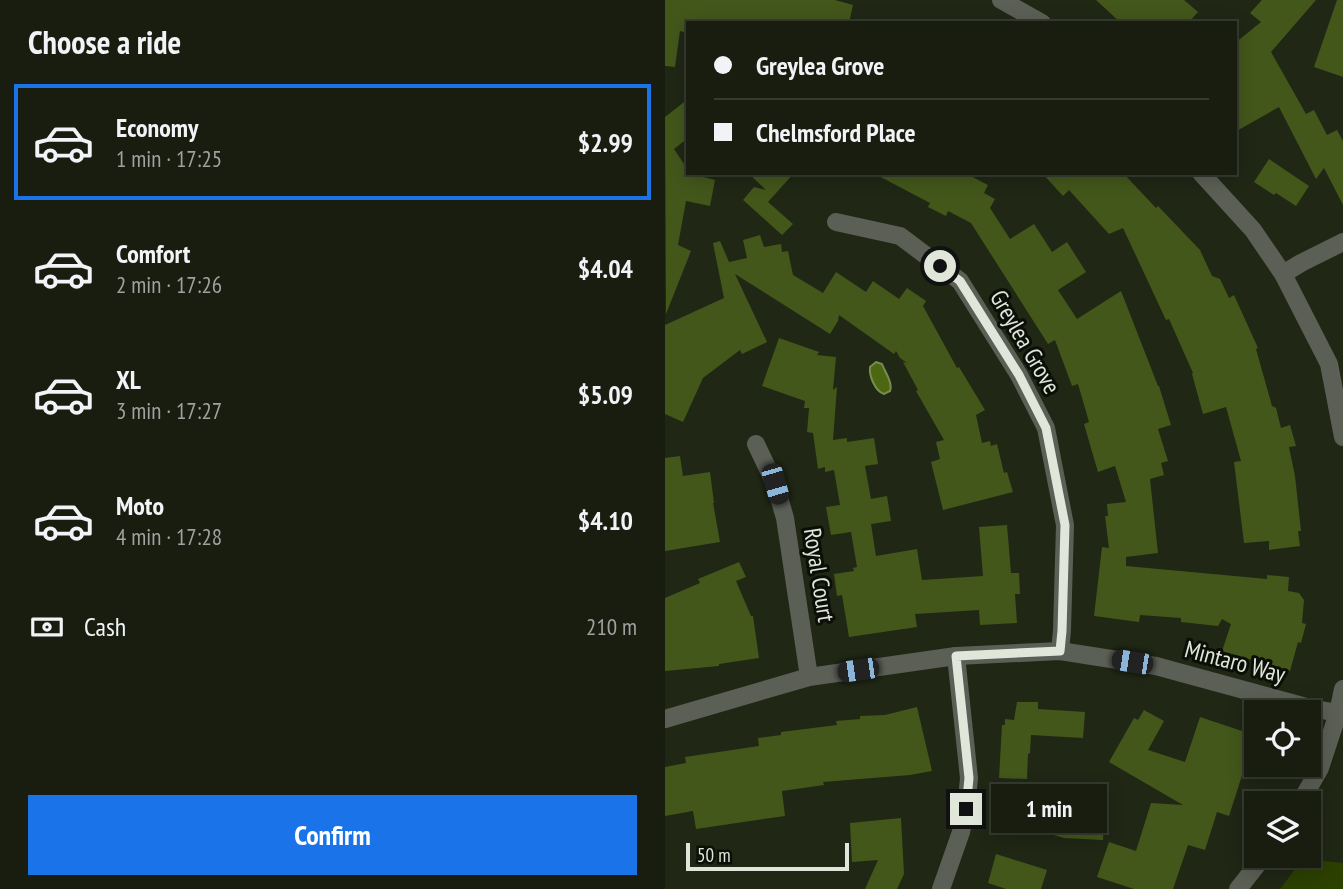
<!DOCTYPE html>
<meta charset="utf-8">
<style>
:root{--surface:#181d10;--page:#212619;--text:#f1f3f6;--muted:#9fa29f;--line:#363b30;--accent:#1a73e8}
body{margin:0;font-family:"PT Sans Narrow",sans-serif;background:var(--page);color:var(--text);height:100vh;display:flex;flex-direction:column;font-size:26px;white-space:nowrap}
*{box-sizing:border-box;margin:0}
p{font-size:23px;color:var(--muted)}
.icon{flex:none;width:38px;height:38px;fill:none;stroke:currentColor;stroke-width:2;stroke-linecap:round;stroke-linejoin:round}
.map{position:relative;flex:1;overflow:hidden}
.drawer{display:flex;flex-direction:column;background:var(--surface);width:665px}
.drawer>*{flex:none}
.top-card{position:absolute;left:21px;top:21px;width:551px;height:154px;border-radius:0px;box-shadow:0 4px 18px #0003,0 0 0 2px var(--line);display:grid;align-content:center;height:154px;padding:0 28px;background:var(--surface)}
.buttons{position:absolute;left:579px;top:700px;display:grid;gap:14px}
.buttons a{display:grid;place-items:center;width:77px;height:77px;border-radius:0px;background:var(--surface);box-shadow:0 4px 18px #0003,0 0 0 2px var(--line);font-size:35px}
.scale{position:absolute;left:21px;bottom:18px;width:163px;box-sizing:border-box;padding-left:7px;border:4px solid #e0e6da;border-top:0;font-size:19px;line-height:24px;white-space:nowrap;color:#e0e6da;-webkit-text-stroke:5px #0c0f07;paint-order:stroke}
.end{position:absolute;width:32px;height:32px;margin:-16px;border:9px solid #e0e6da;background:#111;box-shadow:0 0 0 4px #111}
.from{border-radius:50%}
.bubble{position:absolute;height:49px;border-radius:0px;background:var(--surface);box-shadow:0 4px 18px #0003,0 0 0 2px var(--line);font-size:23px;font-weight:700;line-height:49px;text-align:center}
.car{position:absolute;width:21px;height:42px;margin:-21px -10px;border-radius:9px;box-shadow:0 0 5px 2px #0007;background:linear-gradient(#222 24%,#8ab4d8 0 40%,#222 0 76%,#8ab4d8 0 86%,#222 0)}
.top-card b{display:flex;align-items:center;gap:24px;height:66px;font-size:26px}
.top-card b+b{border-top:2px solid var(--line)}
.top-card i{width:18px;height:18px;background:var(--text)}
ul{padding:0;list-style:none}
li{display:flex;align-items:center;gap:21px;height:116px;margin:0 14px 10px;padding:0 14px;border:4px solid transparent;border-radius:0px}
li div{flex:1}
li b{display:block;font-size:26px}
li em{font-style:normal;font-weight:700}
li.on{border-color:var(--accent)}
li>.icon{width:63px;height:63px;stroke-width:1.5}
h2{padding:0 28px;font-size:32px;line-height:84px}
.pay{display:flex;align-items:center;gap:18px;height:77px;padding:0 28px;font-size:26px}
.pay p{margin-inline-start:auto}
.primary-button{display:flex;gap:14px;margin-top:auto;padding:14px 28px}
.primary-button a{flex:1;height:80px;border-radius:0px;background:var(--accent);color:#fff;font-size:28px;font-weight:700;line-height:80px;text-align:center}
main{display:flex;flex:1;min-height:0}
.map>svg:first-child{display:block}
.green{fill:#2c4000}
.water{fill:#4c6612;stroke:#788c4e;stroke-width:2}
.building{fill:#43571b}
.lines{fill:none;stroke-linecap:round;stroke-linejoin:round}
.minor{stroke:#5b5f56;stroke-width:18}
.route{stroke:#e0e6da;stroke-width:9}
.labels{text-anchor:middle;stroke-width:6;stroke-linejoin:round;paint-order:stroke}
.street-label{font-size:24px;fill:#e0e6da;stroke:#0c0f07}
</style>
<main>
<section class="drawer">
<h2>Choose a ride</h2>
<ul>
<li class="on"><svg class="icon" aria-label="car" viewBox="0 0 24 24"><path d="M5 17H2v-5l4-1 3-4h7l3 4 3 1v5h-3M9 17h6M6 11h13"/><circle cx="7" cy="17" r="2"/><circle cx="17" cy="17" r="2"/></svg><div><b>Economy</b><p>1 min · 17:25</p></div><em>$2.99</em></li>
<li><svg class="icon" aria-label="car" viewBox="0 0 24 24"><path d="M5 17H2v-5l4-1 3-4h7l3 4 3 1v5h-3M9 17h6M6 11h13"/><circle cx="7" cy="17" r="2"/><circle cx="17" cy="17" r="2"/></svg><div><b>Comfort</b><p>2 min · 17:26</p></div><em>$4.04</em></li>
<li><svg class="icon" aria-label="car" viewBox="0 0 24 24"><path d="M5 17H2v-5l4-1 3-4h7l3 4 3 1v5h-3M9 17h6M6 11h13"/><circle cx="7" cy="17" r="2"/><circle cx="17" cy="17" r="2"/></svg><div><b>XL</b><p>3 min · 17:27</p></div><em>$5.09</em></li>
<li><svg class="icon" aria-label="car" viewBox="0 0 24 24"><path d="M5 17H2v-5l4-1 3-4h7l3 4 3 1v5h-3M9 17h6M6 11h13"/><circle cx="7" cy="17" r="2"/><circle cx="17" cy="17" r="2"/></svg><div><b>Moto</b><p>4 min · 17:28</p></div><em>$4.10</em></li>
</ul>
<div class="pay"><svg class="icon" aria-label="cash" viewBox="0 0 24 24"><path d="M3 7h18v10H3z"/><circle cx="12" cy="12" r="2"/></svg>Cash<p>210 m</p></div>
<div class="primary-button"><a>Confirm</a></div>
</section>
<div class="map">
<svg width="678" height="889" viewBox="0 0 678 889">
<rect width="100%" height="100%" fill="#202715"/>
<path class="green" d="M638 859 678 863V889H615Z"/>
<path class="water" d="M211 362 217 364C220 372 228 383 225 391L219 394C210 391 204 376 205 367Z"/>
<g class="building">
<path d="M0 0H170L188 5 184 23H21L19 32 15 31 10 67 0 66Z"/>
<path d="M431 0H519L533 12 523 23H456Z"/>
<path d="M597 0H651L606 52 641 114 649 110 662 135 672 130 678 141V205L659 168 651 179 614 107 570 132V43L596 22 585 13Z"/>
<path d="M672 0H678V77L649 67Z"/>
<path d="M23 99V138L9 149 23 170V173L50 180 45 206 21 201 13 245 26 251 1 314 0 117Z"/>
<path d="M604 159 644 186 631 206 611 193 609 195 589 182Z"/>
<path d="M83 173H129L103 202 128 224 117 235 78 200 89 187 101 190Z"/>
<path d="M208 173H300L323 185 319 193 330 199 325 208 345 239 369 224 387 252 402 242 421 272 393 290 412 319 456 291 493 386H494L506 425 493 429 503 461 496 463 499 475 485 479 493 553 461 557V566L602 579V575L624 577 623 591 634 593 639 600 637 623 641 624 636 643 633 642 625 671 557 651 566 624 557 619 553 626 516 622V618L475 615 474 622 429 616 437 547 444 548 440 516H443L442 504 461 502 450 466 433 472 419 424 424 422 413 384 407 386 390 340 383 344 306 223 283 211 281 216 263 207 265 203Z"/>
<path d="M377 173H458L491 208 493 206 535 250 547 276 555 279 564 298 569 295 593 348 591 349 607 406 611 408 616 428 625 425 631 446 624 447 630 476 636 531H633L635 546 604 550V541L579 543 569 462 576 461 561 407 538 414 527 374 528 373 504 319 501 320 458 228 444 234 404 190 398 196Z"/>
<path d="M95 235 99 247 116 244 117 252 123 251 128 275 158 293 171 272 201 292 208 281 234 299 242 288 261 301 258 306 292 368 294 367 320 410 311 415 317 443 325 441 326 446 332 444 339 473 342 472 348 492 278 510 266 462 275 459 271 442 279 440 251 391 253 390 238 362 242 363 235 358 231 351 229 354 174 315 173 321 165 334 70 274 102 342 77 354 75 350 38 378 18 422 0 414V325L59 298 48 243 55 241 64 262 82 258 78 240Z"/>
<path d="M114 338 154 352 152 355 171 357 168 390 172 387 168 440 182 438V442L209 438 213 464 200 466 206 499 222 496 226 521 206 524 211 556 252 549 257 580 318 576 314 527 342 525 346 573H354L355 594H350L352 623 315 625 314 610 250 614 252 627 184 637 177 595 172 596 169 574 189 571 188 568 192 567 186 532 166 535 161 507 175 505 169 470 160 472V467L153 469 148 433 142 432 144 408H139L140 401 97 386Z"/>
<path d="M15 456 18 476 45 472 49 503H48L55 542 0 551V458Z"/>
<path d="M74 562 81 577 71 581 86 616H88L94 658 54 664V666L0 671V598L35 583 33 579Z"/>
<path d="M352 702H373V709L420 712 418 738 366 735 365 753 363 754 362 779 334 778 337 725H340V719L349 720Z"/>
<path d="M252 707 267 771 245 775 158 782 159 785 117 791 120 816 31 829 28 811 0 816V767L21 763 20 757 94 746 93 738 116 735V732L172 725 171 721 195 719V716L220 715Z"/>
<path d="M479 710 499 721 483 750 520 762 535 717 592 736V770L580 766 564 816 552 812 540 850 523 845 508 889H469L432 877 444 842 471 851 486 803 518 805 444 762 469 718 473 720Z"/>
<path d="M350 796 403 812 404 800 440 801 438 840 399 838 346 822 347 817 344 816Z"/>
<path d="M236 818 239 874 232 889H200L213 860 187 862 185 823Z"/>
<path d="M331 854 382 870 376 889H341L323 883Z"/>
</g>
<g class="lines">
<g class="minor">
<path d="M336 0 377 23"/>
<path d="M536 173 588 230 618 274 664 364 678 437"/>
<path d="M171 222 235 236 295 281 354 375 381 428 400 525 397 630 395 651"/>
<path d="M618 274 636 263 678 242"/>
<path d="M91 444 110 484 120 518 144 677"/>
<path d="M0 719 144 677 291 656 395 651 491 666 645 708 673 713"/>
<path d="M635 803 655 768 673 713 678 689"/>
<path d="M276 889 296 832 301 809 304 778 291 656"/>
<path d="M573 889 599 856"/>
</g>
</g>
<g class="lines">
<path class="route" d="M275 266 295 281 354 375 381 428 400 525 397 631 395 651 291 656 304 778 301 809"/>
</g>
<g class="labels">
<g class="street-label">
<text transform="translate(360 342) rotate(60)" y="8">Greylea Grove</text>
<text transform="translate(154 575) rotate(81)" y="8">Royal Court</text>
<text transform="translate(570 662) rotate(15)" y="8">Mintaro Way</text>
</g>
</g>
</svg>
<div class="buttons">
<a><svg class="icon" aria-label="locate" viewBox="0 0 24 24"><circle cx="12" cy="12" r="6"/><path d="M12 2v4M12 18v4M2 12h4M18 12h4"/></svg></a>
<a><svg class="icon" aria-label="layers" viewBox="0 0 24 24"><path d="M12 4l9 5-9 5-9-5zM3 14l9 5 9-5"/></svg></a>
</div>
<div class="scale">50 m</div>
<i class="end from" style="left:275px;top:266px"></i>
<i class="end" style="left:301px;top:809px"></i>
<div class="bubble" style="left:326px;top:784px;width:116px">1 min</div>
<i class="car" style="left:110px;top:484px;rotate:164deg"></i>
<i class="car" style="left:467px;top:662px;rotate:279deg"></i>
<i class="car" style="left:193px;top:670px;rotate:262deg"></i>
<div class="top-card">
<b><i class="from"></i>Greylea Grove</b>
<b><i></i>Chelmsford Place</b>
</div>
</div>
</main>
